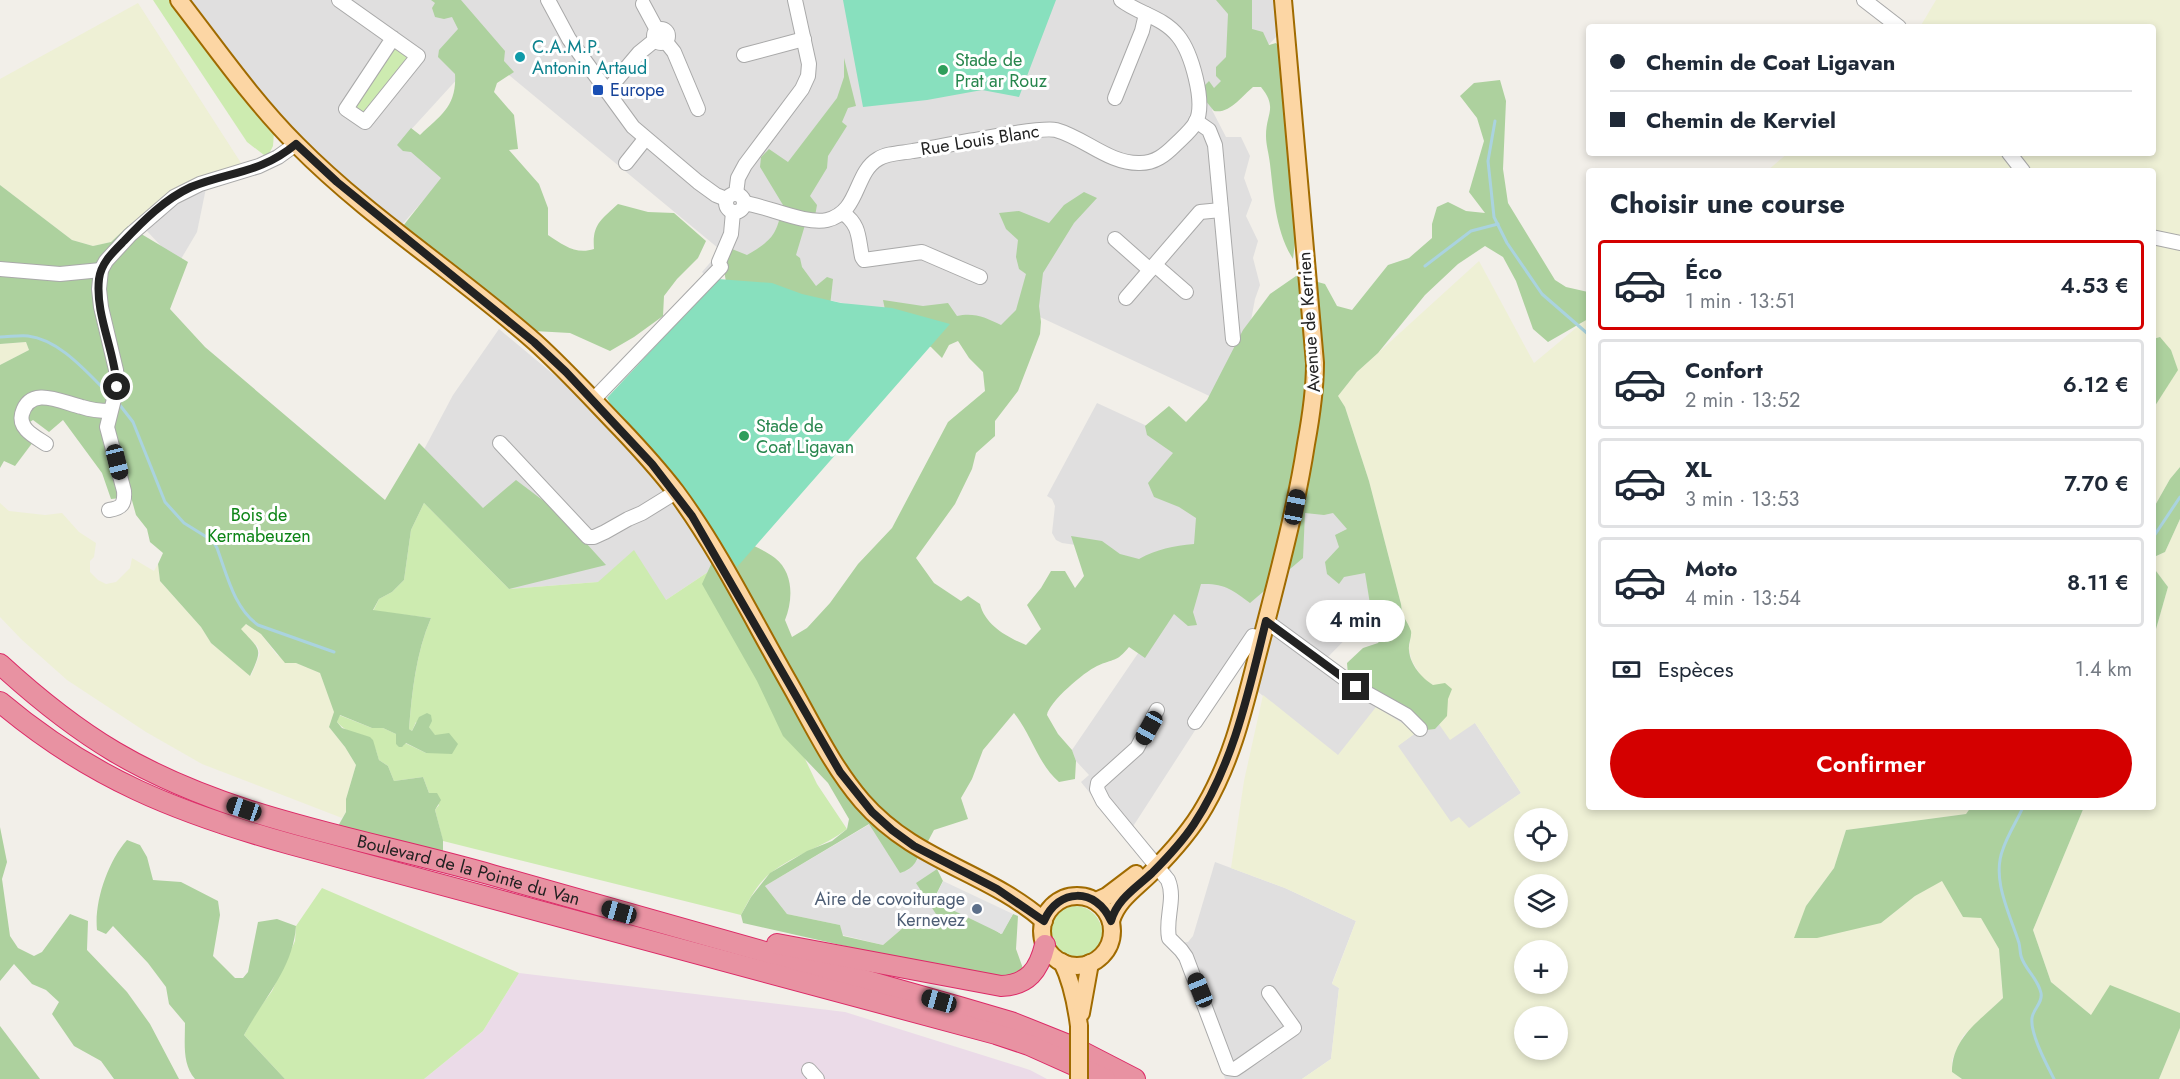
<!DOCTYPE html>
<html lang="fr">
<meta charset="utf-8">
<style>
:root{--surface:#fff;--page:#f2f2f3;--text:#1f2937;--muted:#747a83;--line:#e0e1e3;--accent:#d40000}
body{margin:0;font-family:Jost,sans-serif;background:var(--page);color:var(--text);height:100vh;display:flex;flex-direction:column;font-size:22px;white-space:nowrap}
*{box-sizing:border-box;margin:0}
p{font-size:20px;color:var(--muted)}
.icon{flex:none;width:33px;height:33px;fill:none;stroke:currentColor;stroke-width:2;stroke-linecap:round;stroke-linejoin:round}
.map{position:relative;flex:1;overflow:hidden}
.panel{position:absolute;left:1586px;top:168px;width:570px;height:642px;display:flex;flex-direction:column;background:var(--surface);border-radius:6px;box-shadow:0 3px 9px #0003}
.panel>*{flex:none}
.hud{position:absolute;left:1586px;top:24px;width:570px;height:132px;border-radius:6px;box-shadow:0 3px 9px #0003;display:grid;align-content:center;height:132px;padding:0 24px;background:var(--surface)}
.controls{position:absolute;left:1514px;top:808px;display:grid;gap:12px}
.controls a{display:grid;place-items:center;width:54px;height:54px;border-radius:50%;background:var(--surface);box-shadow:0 3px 9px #0003;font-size:30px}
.end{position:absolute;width:27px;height:27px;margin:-14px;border:8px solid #222;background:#fff;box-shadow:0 0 0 3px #fff}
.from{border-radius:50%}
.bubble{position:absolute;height:42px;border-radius:21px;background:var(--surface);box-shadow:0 3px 9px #0003;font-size:20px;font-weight:600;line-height:42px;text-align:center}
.car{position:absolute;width:18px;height:36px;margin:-18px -9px;border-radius:8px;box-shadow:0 0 4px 2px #0007;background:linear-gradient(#222 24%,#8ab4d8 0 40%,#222 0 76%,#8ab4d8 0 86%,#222 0)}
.hud b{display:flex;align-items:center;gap:21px;height:57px;font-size:22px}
.hud b+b{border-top:2px solid var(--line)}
.hud i{width:15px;height:15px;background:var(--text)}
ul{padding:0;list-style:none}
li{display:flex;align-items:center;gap:18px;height:90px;margin:0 12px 9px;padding:0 12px;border:3px solid var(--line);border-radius:6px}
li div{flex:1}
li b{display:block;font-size:22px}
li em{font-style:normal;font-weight:600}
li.on{border-color:var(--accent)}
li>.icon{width:54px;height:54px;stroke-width:1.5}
h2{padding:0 24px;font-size:27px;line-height:72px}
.pay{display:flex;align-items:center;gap:15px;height:66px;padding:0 24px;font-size:22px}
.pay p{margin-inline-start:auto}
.cta{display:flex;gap:12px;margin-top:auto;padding:12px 24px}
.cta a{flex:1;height:69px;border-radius:36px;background:var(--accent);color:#fff;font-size:24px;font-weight:600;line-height:69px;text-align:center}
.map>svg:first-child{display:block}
.residential{fill:#e0dfdf}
.industrial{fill:#ebdbe8}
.farmland{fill:#eef0d5;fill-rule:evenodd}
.grass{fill:#cdebb0}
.forest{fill:#add19e}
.pitch{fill:#88e0be}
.parking{fill:#e2e2e2}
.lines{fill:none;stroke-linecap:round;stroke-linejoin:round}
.stream{stroke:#aad3df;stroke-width:3}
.minor-casing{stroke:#a9a9a9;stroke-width:16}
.major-casing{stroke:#a06b00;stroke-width:20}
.highway-casing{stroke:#dc2a67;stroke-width:22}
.minor{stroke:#fff;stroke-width:14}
.major{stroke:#fcd6a4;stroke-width:16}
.highway{stroke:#e892a2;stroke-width:20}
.major-bridge-casing{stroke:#a06b00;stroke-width:20;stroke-linecap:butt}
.major-bridge{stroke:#fcd6a4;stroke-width:16}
.route{stroke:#222;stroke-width:8}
.culture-dot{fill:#0f9aa8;stroke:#fff;stroke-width:2}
.leisure-dot{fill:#2e9e5b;stroke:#fff;stroke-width:2}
.transit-dot{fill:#1a4fb4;stroke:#fff;stroke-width:2}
.service-dot{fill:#5c6f8a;stroke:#fff;stroke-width:2}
.labels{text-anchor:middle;stroke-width:6;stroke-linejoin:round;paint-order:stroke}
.culture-label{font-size:18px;fill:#0d838f;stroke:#fff;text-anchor:start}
.leisure-label{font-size:18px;fill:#27864d;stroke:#fff;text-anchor:start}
.transit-label{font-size:18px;fill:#164399;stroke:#fff;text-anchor:start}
.street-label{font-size:18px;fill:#222;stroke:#fff}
.park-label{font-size:18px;fill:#0c8416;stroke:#fff}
.service-label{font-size:18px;fill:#4e5e75;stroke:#fff;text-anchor:end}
</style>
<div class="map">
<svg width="2180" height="1079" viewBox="0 0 2180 1079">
<rect width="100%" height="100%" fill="#f2efe9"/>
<g class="residential">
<path d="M171 0H1277L1279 25 1277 36 1248 66 1212 110 1226 137H1241L1250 156 1244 178 1252 200 1246 216 1258 241 1253 258 1260 285 1255 299 1248 336 1218 400 1027 311 1008 340 802 294 772 283 723 274 714 284 702 272 715 257 718 248 487 57 460 76 408 133 451 169 392 236 301 162 270 126Z"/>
<path d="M206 188 197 232 178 264 146 230 190 194Z"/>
<path d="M499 329 571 389 647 468 670 496 714 568 666 600 598 582 509 589 420 457 453 395Z"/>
<path d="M1097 403 1221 460 1265 591 1281 596 1302 503 1352 505 1381 603 1324 661 1436 720 1475 723 1521 793 1469 829 1451 823 1397 746 1417 732 1338 756 1257 691 1242 688 1250 654 1245 653 1132 828 1169 865 1177 885V906L1172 928 1173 935 1179 943 1188 942 1193 936 1215 862 1285 888 1356 921 1332 983 1339 988 1331 1059 1302 1079H1225L1196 992 1182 962 1167 947 1163 933 1166 888 1081 782 1089 775 1076 761 1072 750 1145 643 1149 575 1104 549 1062 543 1056 540 1052 533 1055 506 1052 499 1047 496Z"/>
<path d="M870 824 900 872 908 870 919 858 937 869 917 883 944 925 917 927 911 921 883 945 842 935 840 925 787 914 765 886Z"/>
</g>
<path class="industrial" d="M519 973 845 1012 1030 1070 1047 1079H424L483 1031Z"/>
<g class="farmland">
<path d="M1936 0H2180V467L2170 479 2153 509V409L2162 393 2160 337 2153 339 2152 171H1767L1788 153H2152V27H1920Z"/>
<path d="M138 3 241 163 233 169 186 182 128 226 111 242 93 246 72 240 0 185V79Z"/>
<path d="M1479 261 1534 363 1588 318V807H1971L1966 814 1846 830 1834 868 1806 906 1881 923 1915 896 1942 880 1963 917H1981L1999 949 2003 998 1963 1036 1952 1060V1072L1962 1079H1302L1331 1059 1339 988 1332 984 1356 921 1285 888 1231 868 1244 781 1263 695 1338 755 1376 707 1417 732 1398 746 1451 822 1459 817 1469 828 1521 793 1475 723 1450 740 1436 720 1433 685 1422 678 1412 661 1409 650 1411 632 1402 616 1401 604 1369 481 1345 407 1337 397 1357 372ZM1524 819H1557V852H1524ZM1524 885H1557V918H1524ZM1524 951H1557V984H1524ZM1524 1017H1557V1050H1524Z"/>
<path d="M26 342 29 350 0 365V344Z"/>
<path d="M0 503 9 511 45 515 62 513 79 532 96 543 94 557 90 561V572L98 580 106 584 116 582 130 568 132 558 154 571 158 564 160 581 201 627 211 643 251 676 260 654 258 647 240 629 246 624 261 634 277 655 320 673 335 713 329 727 345 747 356 765 346 799V812L342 818 202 764 146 732 67 680 21 639 0 617Z"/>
<path d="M2180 519V1013L2154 1004 2091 1015 2051 982 2033 930 2084 807H2152L2153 632 2156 629 2168 587 2153 567V561L2154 557 2165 552Z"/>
<path d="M2180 1028V1079H2159Z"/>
</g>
<g class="grass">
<path d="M153 0H171L274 132 273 146 269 154 264 155 247 142Z"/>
<path d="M398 48 406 54 407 58 366 111 362 112 356 108 357 102 391 51Z"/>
<path d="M424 503 509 589 598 582 634 550 666 600 714 568 817 784 847 829C824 847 795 854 772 872 758 882 749 900 741 915L443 841 435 810 439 805 429 793 423 777 394 781 388 766 379 760C370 723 356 743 337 722L339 715 372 728H383L396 734V744L403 746 405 743 426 753 435 736 429 727 416 722 412 731 409 729C412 691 416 653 431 618L373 611 379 599 392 592 404 580 411 530Z"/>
<path d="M322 888 519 973 483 1031 424 1079H285L244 1035 256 1013 272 991 295 941 296 926Z"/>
<circle cx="1075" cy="933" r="27"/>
</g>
<g class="forest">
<path d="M431 0H461L505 51 504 61 514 72 497 83 494 92 514 115 518 149 509 150 539 184 548 208V235C563 245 576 255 594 249 592 224 601 220 618 204L648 212 674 213 706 241 698 258 677 279 664 296 663 316 634 337 610 351 570 333 534 331 504 311 403 226 441 178 411 152 403 151 397 145 411 128 420 135C441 115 457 106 455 74L438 57 439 50 458 29 452 17 444 19 435 17 432 8 435 3Z"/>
<path d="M1216 0H1252V29L1263 32 1269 45 1276 43 1282 50 1298 218 1293 259C1275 230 1274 196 1270 164 1269 154 1266 145 1266 136 1266 113 1278 108 1261 87H1253C1242 96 1230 114 1214 111L1205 100 1204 86 1209 81 1214 88 1221 81 1216 76V67L1226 57 1228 14Z"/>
<path d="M844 58 856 106 848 108 842 122 847 126 828 156 827 168 810 196 817 205 815 216 808 215 796 255 800 258 802 267 816 286 827 277 833 279 830 306 727 288 723 264 732 249 747 255C774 239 776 235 783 205L760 167 761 157 769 149 788 162 837 98 844 77Z"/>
<path d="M1500 80 1506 101 1503 169 1508 203 1555 280 1566 287 1588 292V319L1548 342 1533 329 1516 281 1503 257 1485 246 1458 264 1425 295 1378 353 1357 372 1338 396 1345 407 1369 481 1401 604C1402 618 1407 620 1411 631 1412 637 1408 644 1409 650 1410 665 1422 678 1433 685L1445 683 1452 689 1448 699 1447 716 1435 729 1426 730 1348 675 1347 663 1363 648 1378 643 1385 633 1384 622 1370 604 1365 573 1344 577 1339 584 1327 574 1325 562 1339 547 1335 535 1347 529 1333 513 1324 515 1305 513 1303 558 1250 603C1233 590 1224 583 1201 584L1193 612 1197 625 1188 626 1174 614 1145 658 1129 647C1116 663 1114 658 1097 666 1084 672 1049 702 1047 715L1058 734 1072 750 1076 761 1075 779 1059 782C1038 764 1031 734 1014 713L983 750 972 779 961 798 968 819 934 830 926 845 921 846C919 859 914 869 900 873L869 824 765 886 787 914 840 925 843 936 883 945 911 921 917 927 943 925 916 883 937 869 943 881 937 893 1001 934 1013 914 1018 916 1016 949 1025 974 1011 979 956 971 743 923 741 915 751 897 770 873 807 851 832 841 847 829 849 819 828 783 783 736 757 681 702 584 719 547 738 548 746 541C755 547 766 551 775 558 794 573 793 600 785 620L792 637 807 628 830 603 858 564 892 528 948 422 985 391 983 372 969 358 958 341 949 345 942 358 931 347 889 329 883 300 923 306 948 303 957 316C974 312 987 318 1001 325L1016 310 1026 274 1019 269 1016 257 1018 240 1006 229 999 213 1019 211 1049 223 1064 205 1084 192 1097 198 1074 223 1043 273 1039 306 1041 322 1040 334 1018 391 995 421V436L976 453 972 469 955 504 916 558 934 583 961 601 968 596 980 604C985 625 1007 637 1026 645L1041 629 1027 605 1041 588 1051 571H1065L1075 588 1084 576 1071 536 1102 541 1120 554 1139 559C1157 549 1173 546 1194 544L1196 518 1179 507 1154 497 1148 483 1173 453 1147 435 1145 426 1169 406 1186 422 1207 400 1243 330 1270 294 1296 276 1325 284 1337 306 1352 310 1388 265 1409 258 1432 238V224L1437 207 1448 202 1466 211 1485 213 1469 192 1484 141 1477 118 1460 96 1474 83Z"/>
<path d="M0 185 72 240 93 246 111 242 128 226 188 262 170 309 205 347 385 500 419 443 483 508 516 480 557 511 606 565 509 589 424 503 411 530 404 580 392 592 379 599 373 610 431 618C416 653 412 691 409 729L412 731 419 717 427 713 431 715 432 721 429 727 435 735 449 733 458 744 452 754 426 753 406 743 402 747H399L396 744V734L383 728H372L340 715 337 722 342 728 370 737 373 740 379 760 388 766 394 781 423 777 429 793H437L441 800 435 810 443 840V851L337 828 346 812V799L356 765 345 747 329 727 334 712 320 673 296 663H285L261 634 246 624 241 629C261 651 263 648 250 676L211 643 201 627 160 581 158 564 163 553 150 542 147 529 136 515 131 497 111 499 102 473 63 420 49 432 33 420 22 427 33 442 15 466 4 461 0 468V365L29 350 26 342 0 344Z"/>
<path d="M2160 337 2171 350 2178 370 2153 409V339Z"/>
<path d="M2180 467V519L2165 552 2154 557 2153 561V509L2170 479Z"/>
<path d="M2153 567 2168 587 2156 629 2153 632Z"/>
<path d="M1971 807H2084L2033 930 2051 982 2091 1015 2110 985 2180 1013V1028L2159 1079H1962L1952 1072C1952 1037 1981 1020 2003 998L1999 949 1981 918 1963 917 1942 881 1915 896 1881 923 1817 938H1794L1806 906 1834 868 1846 830 1966 814Z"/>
<path d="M0 827 7 862 2 879 10 936 18 948 34 956 42 952 70 914 88 921 87 950 127 992 150 1024 179 1079H114L101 1061 74 1046 52 1014 59 1002 46 990 32 984 14 964 0 981Z"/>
<path d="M127 840 140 845 147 857 153 880 181 882 218 901 220 915 213 956 235 978H243L248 972 258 922 277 919 296 926C293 969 263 999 244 1035L285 1079H195C182 1064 185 1043 185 1023L169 1004 166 987 148 963 113 926 106 934 97 930C94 902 108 861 127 840Z"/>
<path d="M0 1026 40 1079H0Z"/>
</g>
<g class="pitch">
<path d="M843 0H1056L1019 97 982 90 927 100 863 107Z"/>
<path d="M718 279 772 283 802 294 841 303 892 308 950 324 737 567 694 502 651 451 621 422 607 398Z"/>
</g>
<path class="parking" d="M943 881 1013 914 1002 934 940 904 937 893Z"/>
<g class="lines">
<g class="stream">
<path d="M1495 121 1488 161 1494 217 1507 243 1542 294 1588 334"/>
<path d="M1425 266 1471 231 1498 224"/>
<path d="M0 337C9 337 19 335 28 336 61 340 88 374 110 395"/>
<path d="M119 404 133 422 165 502 184 523 213 541 217 548C227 575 234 608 258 625L334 652"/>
<path d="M2152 539 2180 497"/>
<path d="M2023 807C2017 821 2008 834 2003 849 1991 879 2010 914 2019 943 2020 947 2020 952 2021 956 2025 970 2038 978 2041 993 2043 1003 2033 1009 2032 1018 2030 1034 2047 1065 2054 1079"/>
</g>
<g class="minor-casing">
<g id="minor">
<path d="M339 0 418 56 365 122 346 109 393 38"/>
<path d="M548 0 569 39 633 127 698 182 716 195 726 199"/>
<path d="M1864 0 1899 27"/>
<path d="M643 4 657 30"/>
<circle cx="661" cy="36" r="7"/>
<path d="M666 42 674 52 698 109"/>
<path d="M744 55 804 39"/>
<path d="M607 91 639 53 655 40"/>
<path d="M1115 98 1142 31 1146 14"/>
<path d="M1196 121 1209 130 1215 145 1233 339"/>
<path d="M2009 153 2023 171"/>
<path d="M626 163 645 139"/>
<path d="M736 194 738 178 745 165 802 89 808 76 809 64 795 0"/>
<circle cx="735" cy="203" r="9"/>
<path d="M744 203C767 206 806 225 827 220 860 212 854 173 878 159 887 153 902 153 913 151 934 148 955 143 975 140 991 137 1043 127 1056 130 1085 138 1109 164 1140 163 1155 163 1165 155 1175 145 1182 138 1191 131 1196 122 1206 102 1191 52 1178 36 1163 17 1139 14 1121 0"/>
<path d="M843 213C860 225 858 237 862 257L864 260 922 252 980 277"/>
<path d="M2152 237 2180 243"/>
<path d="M1115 239 1150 270"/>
<path d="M719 262 731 234 733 212"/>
<path d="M1155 265 1186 292"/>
<path d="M0 269 60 274 101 270"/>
<path d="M1126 298 1200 212 1221 210"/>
<path d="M593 400 721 267"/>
<path d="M500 443 588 537H594L605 532 628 519 642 513 676 492"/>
<path d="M46 444C36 437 18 429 22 414 30 384 63 403 82 407 91 410 101 411 110 411"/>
<path d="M109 510C122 508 125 504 124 491L107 427 117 387 116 370 101 307 99 289 101 270 106 261 130 235 174 197 200 184 259 166 278 157 296 144"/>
<path d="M1266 621 1356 687 1406 715 1420 729"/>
<path d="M1157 710 1137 748 1098 783 1097 789 1103 801 1168 880C1176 899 1165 918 1169 938L1181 950 1186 957 1228 1068 1235 1069 1241 1065 1294 1028 1269 993"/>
<path d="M1195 722 1253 636 1262 638"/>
<path d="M809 1070 817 1079"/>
</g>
</g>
<g class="major-casing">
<g id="major">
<path d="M179 0C217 49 253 101 297 145 369 218 458 274 535 342 565 369 593 400 621 429 640 449 659 470 676 492 719 550 752 618 788 681 811 721 831 765 862 801 915 862 987 871 1044 921"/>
<circle cx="1077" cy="931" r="35"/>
<path d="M1096 901 1107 896 1136 874"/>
<path d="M1111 921C1117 900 1136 888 1151 873 1171 853 1191 831 1205 806 1236 753 1247 693 1263 634 1279 571 1296 509 1306 444 1311 417 1315 391 1315 363L1283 0"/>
<path d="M1062 962C1072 982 1076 1003 1079 1026"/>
<path d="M1081 1013 1090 963"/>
</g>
</g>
<g class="highway-casing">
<g id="highway">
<path id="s1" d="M0 664C36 697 73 727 115 752 230 820 366 839 492 875 648 919 804 963 960 1007L1011 1022 1071 1046 1135 1079"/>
<path d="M0 702C90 778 178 813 290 844L996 1034 1029 1045 1105 1079"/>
<path d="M777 944 1001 986C1028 985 1039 970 1045 945"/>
</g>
</g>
<use href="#minor" class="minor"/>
<use href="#major" class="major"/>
<use href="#highway" class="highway"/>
<g class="major-bridge-casing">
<path id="major-bridge" d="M1079 1026V1079"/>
</g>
<use href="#major-bridge" class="major-bridge"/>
</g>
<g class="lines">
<path class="route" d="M117 387C115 351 95 315 99 279 101 263 113 252 124 241 143 221 165 199 191 187 230 171 260 174 296 144L337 182 534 342 566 372 652 464 692 516 840 772 872 812 892 830 914 846 997 889 1044 921C1058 888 1096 887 1111 921 1117 899 1136 888 1152 873 1167 858 1182 842 1194 824 1234 763 1249 690 1266 621L1356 687"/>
</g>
<circle class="culture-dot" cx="520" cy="57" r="6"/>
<g class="leisure-dot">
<circle cx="943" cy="70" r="6"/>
<circle cx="744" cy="436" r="6"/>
</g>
<rect class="transit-dot" x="592" y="84" width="12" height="12" rx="3"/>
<circle class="service-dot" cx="977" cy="909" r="6"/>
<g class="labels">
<g class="culture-label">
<text x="532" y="53">C.A.M.P.<tspan x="532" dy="21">Antonin Artaud</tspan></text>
</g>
<g class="leisure-label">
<text x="955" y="66">Stade de<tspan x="955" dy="21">Prat ar Rouz</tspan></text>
<text x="756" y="432">Stade de<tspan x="756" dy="21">Coat Ligavan</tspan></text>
</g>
<g class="transit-label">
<text x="610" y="96">Europe</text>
</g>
<g class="street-label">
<text transform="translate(980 140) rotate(-9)" y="6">Rue Louis Blanc</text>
<text transform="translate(1309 322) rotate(-94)" y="6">Avenue de Kerrien</text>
<text dy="6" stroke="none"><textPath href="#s1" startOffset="519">Boulevard de la Pointe du Van</textPath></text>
</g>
<g class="park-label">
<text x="259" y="521">Bois de<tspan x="259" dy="21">Kermabeuzen</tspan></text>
</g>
<g class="service-label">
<text x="965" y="905">Aire de covoiturage<tspan x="965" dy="21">Kernevez</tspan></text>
</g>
</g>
</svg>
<div class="controls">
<a><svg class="icon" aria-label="locate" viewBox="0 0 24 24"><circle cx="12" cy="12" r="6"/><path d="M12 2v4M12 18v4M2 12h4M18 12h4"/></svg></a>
<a><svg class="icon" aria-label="layers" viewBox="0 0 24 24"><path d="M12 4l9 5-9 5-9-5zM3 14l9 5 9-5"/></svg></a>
<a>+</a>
<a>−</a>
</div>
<i class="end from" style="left:117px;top:387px"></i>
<i class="end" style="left:1356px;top:687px"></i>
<div class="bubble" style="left:1306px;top:600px;width:99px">4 min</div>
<i class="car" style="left:117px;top:462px;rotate:166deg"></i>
<i class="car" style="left:1295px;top:507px;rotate:11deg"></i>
<i class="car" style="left:1149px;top:728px;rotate:209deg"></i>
<i class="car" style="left:244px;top:809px;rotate:289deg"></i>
<i class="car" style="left:619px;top:912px;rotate:286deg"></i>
<i class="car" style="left:1200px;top:990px;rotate:338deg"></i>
<i class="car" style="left:939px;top:1001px;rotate:286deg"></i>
<div class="hud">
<b><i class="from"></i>Chemin de Coat Ligavan</b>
<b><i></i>Chemin de Kerviel</b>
</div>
<section class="panel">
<h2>Choisir une course</h2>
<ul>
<li class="on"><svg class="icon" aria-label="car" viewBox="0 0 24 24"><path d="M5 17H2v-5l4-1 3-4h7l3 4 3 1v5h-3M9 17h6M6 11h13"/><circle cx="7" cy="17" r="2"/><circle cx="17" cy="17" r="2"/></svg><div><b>Éco</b><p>1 min · 13:51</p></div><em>4.53 €</em></li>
<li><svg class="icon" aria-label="car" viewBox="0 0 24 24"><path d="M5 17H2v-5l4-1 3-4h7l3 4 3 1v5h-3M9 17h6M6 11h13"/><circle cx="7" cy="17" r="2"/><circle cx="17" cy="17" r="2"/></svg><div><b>Confort</b><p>2 min · 13:52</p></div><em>6.12 €</em></li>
<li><svg class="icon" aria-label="car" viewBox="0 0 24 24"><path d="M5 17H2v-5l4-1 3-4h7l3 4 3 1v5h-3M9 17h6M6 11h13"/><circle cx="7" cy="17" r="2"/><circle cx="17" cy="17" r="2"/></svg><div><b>XL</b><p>3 min · 13:53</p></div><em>7.70 €</em></li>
<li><svg class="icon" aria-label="car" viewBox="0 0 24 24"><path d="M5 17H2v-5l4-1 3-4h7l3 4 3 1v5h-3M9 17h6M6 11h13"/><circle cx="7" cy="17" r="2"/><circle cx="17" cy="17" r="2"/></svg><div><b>Moto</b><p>4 min · 13:54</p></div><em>8.11 €</em></li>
</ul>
<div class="pay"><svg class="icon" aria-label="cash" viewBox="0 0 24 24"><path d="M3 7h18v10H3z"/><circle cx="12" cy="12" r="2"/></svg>Espèces<p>1.4 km</p></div>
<div class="cta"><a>Confirmer</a></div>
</section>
</div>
